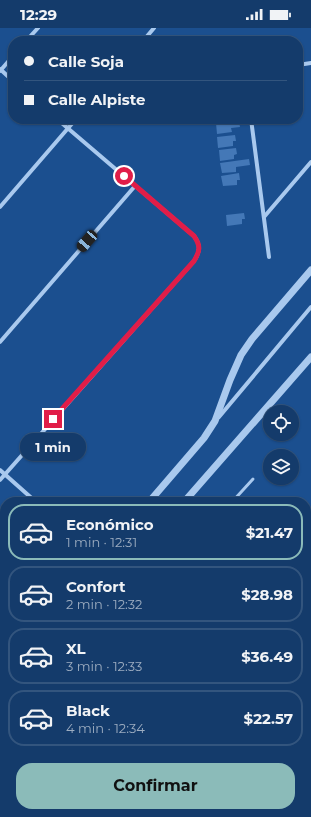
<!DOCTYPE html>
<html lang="es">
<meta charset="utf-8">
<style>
:root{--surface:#143b6b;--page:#1d4271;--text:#f1f3f6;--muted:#9dadc1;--line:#33557e;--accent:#8bbbb9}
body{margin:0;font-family:Montserrat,sans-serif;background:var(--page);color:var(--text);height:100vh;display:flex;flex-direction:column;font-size:15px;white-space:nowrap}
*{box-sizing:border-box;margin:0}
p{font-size:13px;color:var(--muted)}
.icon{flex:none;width:22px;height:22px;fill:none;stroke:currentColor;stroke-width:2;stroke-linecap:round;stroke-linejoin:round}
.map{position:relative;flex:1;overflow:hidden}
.drawer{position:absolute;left:0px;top:469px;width:311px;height:320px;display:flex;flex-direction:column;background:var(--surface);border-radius:16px 16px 0 0;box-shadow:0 1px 3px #0004,0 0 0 1px var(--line)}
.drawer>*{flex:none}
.guide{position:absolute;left:8px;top:8px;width:295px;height:88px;border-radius:16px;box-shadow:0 1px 3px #0004,0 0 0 1px var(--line);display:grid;align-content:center;height:88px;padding:0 16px;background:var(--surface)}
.buttons{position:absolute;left:263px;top:377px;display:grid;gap:8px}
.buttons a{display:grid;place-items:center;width:36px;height:36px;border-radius:50%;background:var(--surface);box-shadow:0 1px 3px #0004,0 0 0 1px var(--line);font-size:20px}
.end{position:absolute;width:18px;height:18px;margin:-9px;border:5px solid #e11d48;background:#fff;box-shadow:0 0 0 2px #fff}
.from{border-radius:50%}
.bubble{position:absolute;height:28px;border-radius:14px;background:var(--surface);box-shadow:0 1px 3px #0004,0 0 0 1px var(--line);font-size:13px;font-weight:700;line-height:28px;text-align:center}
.car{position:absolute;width:12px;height:24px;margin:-12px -6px;border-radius:5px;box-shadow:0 0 3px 1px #0007;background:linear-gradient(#222 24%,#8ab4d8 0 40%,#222 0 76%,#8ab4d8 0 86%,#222 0)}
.guide b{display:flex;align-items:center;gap:14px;height:38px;font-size:15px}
.guide b+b{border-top:1px solid var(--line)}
.guide i{width:10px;height:10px;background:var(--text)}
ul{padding:7px 0 0;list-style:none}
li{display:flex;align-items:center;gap:12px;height:56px;margin:0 8px 6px;padding:0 8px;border:2px solid var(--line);border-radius:16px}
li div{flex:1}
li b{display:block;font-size:15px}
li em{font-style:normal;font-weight:700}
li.current{border-color:var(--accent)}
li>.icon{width:36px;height:36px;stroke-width:1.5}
.action{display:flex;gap:8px;margin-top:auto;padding:8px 16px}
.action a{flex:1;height:46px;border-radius:16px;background:var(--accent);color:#111;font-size:16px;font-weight:700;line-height:46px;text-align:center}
.status{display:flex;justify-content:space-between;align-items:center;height:28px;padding:0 20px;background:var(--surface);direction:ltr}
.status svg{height:11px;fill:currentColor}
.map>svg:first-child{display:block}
.building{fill:#4478b7}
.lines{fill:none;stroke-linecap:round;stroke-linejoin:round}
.service{stroke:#a9c9ee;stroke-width:3}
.minor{stroke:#a9c9ee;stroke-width:4}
.tertiary{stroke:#a9c9ee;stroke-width:7}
.route{stroke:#e11d48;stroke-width:5}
</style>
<div class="status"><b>12:29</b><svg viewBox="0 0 49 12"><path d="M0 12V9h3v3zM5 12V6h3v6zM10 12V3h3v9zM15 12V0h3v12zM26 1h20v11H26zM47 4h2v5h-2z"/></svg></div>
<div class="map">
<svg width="311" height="789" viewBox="0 0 311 789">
<rect width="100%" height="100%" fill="#1b4f8f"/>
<g class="building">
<path d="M216 91H229V92L216 93Z"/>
<path d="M239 93 240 99 231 100 232 104 217 106 216 95Z"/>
<path d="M235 107 236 113H233V118L218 120 217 109Z"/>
<path d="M236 120 237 126 234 127V131L220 133 219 122Z"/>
<path d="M249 131 250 137 236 139V144L222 145 220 135Z"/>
<path d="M239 145 240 152H237V157L223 158 221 148Z"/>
<path d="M244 185 245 191H242V196L227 198 226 187Z"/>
</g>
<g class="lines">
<path class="service" d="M232 474 253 451"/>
<g class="minor">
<path d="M26 13 38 0"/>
<path d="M143 13 154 0"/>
<path d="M298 37 311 35"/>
<path d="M0 41 13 53"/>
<path d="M0 43 13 28"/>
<path d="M251 91 269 229"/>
<path d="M0 179 76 91"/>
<path d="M264 189 311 134"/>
<path d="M0 314 135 158"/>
<path d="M219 389 311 279"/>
<path d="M0 442 36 474"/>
<path d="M0 452 194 233C200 224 201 217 194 208L57 91"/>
<path d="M306 555 311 549"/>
<path d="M0 577 5 581"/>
<path d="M306 704 311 698"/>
<path d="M93 784 98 789"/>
<path d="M233 784 239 789"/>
<path d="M3 789 7 784"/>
</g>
<g class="tertiary">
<path d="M149 474 204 410 215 393 230 352 241 327 252 311 311 242"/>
<path d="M184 474 311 329"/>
<path d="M0 643 5 637"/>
<path d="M0 686 5 680"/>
</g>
</g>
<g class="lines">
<path class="route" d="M53 391 194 233C200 223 201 218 194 208L124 148"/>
</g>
</svg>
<div class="buttons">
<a><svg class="icon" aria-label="locate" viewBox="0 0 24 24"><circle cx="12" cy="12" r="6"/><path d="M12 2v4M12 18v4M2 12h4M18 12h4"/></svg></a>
<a><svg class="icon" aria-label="layers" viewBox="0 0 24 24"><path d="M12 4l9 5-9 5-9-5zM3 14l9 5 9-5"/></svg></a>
</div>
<i class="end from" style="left:124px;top:148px"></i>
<i class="end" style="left:53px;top:391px"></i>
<div class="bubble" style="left:20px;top:405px;width:66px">1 min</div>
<i class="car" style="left:87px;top:213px;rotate:221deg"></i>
<div class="guide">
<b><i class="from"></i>Calle Soja</b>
<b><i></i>Calle Alpiste</b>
</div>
<section class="drawer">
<ul>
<li class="current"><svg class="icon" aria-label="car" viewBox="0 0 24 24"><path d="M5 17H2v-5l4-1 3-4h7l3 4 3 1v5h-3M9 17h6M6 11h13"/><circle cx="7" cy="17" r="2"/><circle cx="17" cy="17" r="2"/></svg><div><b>Económico</b><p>1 min · 12:31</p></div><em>$21.47</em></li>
<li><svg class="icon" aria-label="car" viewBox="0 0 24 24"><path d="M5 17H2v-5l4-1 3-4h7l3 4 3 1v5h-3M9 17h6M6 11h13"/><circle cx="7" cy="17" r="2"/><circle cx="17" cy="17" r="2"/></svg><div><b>Confort</b><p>2 min · 12:32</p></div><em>$28.98</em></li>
<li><svg class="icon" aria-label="car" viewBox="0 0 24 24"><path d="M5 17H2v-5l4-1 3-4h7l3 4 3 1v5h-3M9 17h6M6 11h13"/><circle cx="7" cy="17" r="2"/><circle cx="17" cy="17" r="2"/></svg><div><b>XL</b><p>3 min · 12:33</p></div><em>$36.49</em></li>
<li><svg class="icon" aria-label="car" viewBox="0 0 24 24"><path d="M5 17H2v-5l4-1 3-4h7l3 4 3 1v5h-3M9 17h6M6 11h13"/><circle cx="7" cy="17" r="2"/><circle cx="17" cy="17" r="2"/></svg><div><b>Black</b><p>4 min · 12:34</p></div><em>$22.57</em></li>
</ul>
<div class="action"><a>Confirmar</a></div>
</section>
</div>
